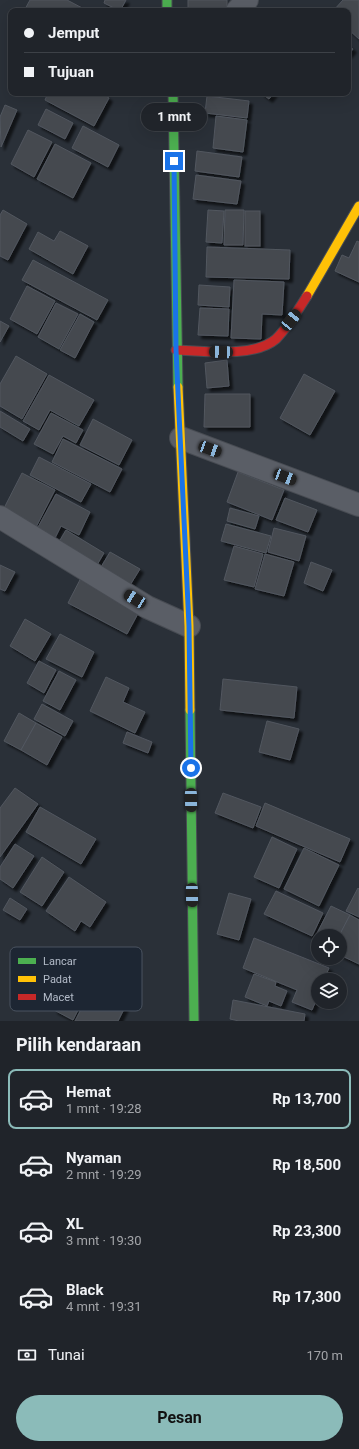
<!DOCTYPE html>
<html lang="id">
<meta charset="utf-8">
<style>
:root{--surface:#20242a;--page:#282c32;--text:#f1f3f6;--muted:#a2a4a8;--line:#3d4147;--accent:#8bbbb9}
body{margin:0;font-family:Roboto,sans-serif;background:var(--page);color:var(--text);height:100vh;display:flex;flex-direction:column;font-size:15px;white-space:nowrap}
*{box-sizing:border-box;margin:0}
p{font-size:13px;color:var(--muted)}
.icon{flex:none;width:22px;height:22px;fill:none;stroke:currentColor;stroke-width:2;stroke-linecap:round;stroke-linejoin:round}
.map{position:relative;height:1021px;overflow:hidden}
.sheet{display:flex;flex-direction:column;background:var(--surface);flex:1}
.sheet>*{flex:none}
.hud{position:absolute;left:8px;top:8px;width:343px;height:88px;border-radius:8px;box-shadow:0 4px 16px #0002,0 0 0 1px var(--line);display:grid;align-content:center;height:88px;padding:0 16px;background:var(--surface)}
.controls{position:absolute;left:311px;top:929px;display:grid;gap:8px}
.controls a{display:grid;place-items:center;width:36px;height:36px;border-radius:50%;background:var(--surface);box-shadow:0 4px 16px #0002,0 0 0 1px var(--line);font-size:20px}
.end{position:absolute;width:18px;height:18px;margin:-9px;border:5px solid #1a73e8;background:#fff;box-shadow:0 0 0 2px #fff}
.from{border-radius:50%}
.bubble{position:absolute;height:28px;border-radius:14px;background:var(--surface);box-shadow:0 4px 16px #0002,0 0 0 1px var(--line);font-size:13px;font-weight:700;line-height:28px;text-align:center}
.car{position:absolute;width:12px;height:24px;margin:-12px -6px;border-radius:5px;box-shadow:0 0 3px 1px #0007;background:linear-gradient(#222 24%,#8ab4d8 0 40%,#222 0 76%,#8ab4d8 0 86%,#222 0)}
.hud b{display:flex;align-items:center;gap:14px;height:38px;font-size:15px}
.hud b+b{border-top:1px solid var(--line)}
.hud i{width:10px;height:10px;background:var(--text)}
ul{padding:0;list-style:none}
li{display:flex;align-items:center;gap:12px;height:60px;margin:0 8px 6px;padding:0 8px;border:2px solid transparent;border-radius:8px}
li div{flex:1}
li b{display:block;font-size:15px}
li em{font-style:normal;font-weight:700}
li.on{border-color:var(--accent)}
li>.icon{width:36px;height:36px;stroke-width:1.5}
h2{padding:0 16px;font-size:18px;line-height:48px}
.pay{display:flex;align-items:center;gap:10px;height:44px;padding:0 16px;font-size:15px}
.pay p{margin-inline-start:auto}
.cta{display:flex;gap:8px;margin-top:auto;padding:8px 16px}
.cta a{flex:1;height:46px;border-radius:24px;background:var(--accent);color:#111;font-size:16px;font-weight:700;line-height:46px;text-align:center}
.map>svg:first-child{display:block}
.building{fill:#444950;stroke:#52575f;filter:url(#shadow)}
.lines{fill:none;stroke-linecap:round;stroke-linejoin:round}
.street-casing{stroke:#484c53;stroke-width:24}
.fast-casing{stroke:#484c53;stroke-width:11}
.slow-casing{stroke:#484c53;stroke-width:11}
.jam-casing{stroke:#484c53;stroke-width:11}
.street{stroke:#5a5e66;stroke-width:22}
.fast{stroke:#4caf50;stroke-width:9}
.slow{stroke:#ffc107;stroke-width:9}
.jam{stroke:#c62828;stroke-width:9}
.route{stroke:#1a73e8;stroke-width:5}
.key{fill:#1d2633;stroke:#4a5360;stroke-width:1}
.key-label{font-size:11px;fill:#b4bcc9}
</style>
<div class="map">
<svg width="359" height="1021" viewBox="0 0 359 1021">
<defs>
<filter id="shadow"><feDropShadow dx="3.5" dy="3.5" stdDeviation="1" flood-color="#0009"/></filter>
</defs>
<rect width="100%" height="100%" fill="#2a3038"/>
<g class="building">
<path d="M30 0H67L88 11H24Z"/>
<path d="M105 0H126L120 11 104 3Z"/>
<path d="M188 0H227V9L188 8Z"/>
<path d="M343 0H359V39L348 29V11H333Z"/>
<path d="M348 45 353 49 348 55Z"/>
<path d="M48 93H101L109 98 94 126 45 100Z"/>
<path d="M261 93H274L269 99Z"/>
<path d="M207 96 249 101 247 118 205 113Z"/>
<path d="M5 105 17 110 1 147 0 117Z"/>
<path d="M46 109 73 123 65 139 38 125Z"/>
<path d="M216 116 247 120 243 152 213 148Z"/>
<path d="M83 126 119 145 108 167 72 148Z"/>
<path d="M28 130 52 142 34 177 11 164Z"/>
<path d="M55 144 91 163 73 198 37 179Z"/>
<path d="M197 151 242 157 239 177 195 171Z"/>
<path d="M196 175 241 181 237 204 193 199Z"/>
<path d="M3 210 27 224 8 260 0 256V215Z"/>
<path d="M208 210 224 211 222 243 206 242Z"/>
<path d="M225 210H244L243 245H224Z"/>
<rect x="245" y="211" width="15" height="35"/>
<path d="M60 231 88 246 73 274 29 249 38 232 54 241Z"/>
<path d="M357 241 359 242V282L335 271 342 255 349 258Z"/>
<path d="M207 247 290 250 289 279 206 277Z"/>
<path d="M33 260 108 300 97 320 22 280Z"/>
<path d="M234 280 284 282 282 315 262 314 261 339 231 338Z"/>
<path d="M199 285 230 287 229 307 198 305Z"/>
<path d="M27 286 55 301 37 334 10 319Z"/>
<path d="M56 303 78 314 59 349 38 337Z"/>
<path d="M200 308 229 309 228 336 198 335Z"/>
<path d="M80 314 94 322 75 358 60 350Z"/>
<path d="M0 321 9 326 0 342Z"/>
<path d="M16 356 47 374 22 419 0 406V384Z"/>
<path d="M227 360 229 386 207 388 205 363Z"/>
<path d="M304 374 335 391 310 435 280 418Z"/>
<path d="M49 375 94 400 79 426 50 410 39 430 23 421Z"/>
<path d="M205 394H250V427H204Z"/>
<path d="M0 411 30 429 23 441 0 427Z"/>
<path d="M51 413 83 430 76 443 63 436 53 454 34 444Z"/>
<path d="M93 419 132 440 119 465 80 445Z"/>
<path d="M63 439 122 469 110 492 52 462Z"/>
<path d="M39 457 91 484 81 502 30 475Z"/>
<path d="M238 472 284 490 272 520 227 502Z"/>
<path d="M22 473 55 490 34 531 1 514Z"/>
<path d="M56 494 90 512 79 535 61 526 54 540 36 531Z"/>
<path d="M285 498 317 510 308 532 276 520Z"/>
<path d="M230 508 259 516 255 529 227 521Z"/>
<path d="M226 524 271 536 266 553 221 541Z"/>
<path d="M274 528 306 536 299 561 268 552Z"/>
<path d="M66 530 104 553 94 570 56 547Z"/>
<path d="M234 546 263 554 254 587 224 580Z"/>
<path d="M110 552 140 569 127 590 98 572Z"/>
<path d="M265 554 294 562 284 596 255 589Z"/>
<path d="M311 562 332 570 323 591 304 583Z"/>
<path d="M0 565 15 572 5 591 0 589Z"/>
<path d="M83 574 142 606 127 634 68 603Z"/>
<path d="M25 619 51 634 35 661 10 646Z"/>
<path d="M60 634 94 652 82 677 46 659Z"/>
<path d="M39 661 56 670 44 693 27 683Z"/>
<path d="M59 671 76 680 60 710 43 701Z"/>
<path d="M106 677 129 688 123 702 145 712 135 733 90 711Z"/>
<path d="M223 679 297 687 294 718 220 710Z"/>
<path d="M42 704 73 721 65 736 34 719Z"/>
<path d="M19 713 36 723 21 750 4 741Z"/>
<path d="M267 721 299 729 290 760 259 752Z"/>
<path d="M36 723 62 737 47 765 21 750Z"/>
<path d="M127 732 152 742 148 753 123 743Z"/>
<path d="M15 788 38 804 0 857V808Z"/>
<path d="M223 793 261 807 253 828 215 813Z"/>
<path d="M265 803 350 839 340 862 256 826Z"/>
<path d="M40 807 96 839 81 864 26 832Z"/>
<path d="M272 837 297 849 279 888 254 877Z"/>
<path d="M15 844 34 856 13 888 0 879V867Z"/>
<path d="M304 848 339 865 319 906 284 889Z"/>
<path d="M42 857 64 872 42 906 20 892Z"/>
<path d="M69 877 106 902 90 927 81 921 75 931 46 911Z"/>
<path d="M358 888 359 889V917L346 911Z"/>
<path d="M276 891 323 913 312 936 264 914Z"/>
<path d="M229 893 251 899 239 940 217 934Z"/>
<path d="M10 898 27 909 20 920 3 910Z"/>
<path d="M331 906 350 915 339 936H318V944L313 941Z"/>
<path d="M350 915 359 920V964L340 955 339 936Z"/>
<path d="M254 938 329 968 324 980H318V996L312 1010 292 1002 297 990 243 968Z"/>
<path d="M254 974 276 982 275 986 287 991 281 1006 269 1001 267 1006 245 997Z"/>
<path d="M70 978 89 988 73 1020 54 1010Z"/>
<path d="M92 988 126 1005 118 1021H75Z"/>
<path d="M233 1000 305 1014 304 1021H239L230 1019Z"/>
</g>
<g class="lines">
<g class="street-casing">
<g id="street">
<path d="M237 11 247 0"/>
<path d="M181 438 359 505"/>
<path d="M0 517 147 607 189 626"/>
</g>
</g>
<g class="fast-casing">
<g id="fast">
<path d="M167 0V11"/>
<path d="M173 93 178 387"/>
<path d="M190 710 194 1021"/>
</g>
</g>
<g class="slow-casing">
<g id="slow">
<path d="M307 296 359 206"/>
<path d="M178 387 189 626 190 710"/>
</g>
</g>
<g class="jam-casing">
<path id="jam" d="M176 350C203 351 254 358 276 339 288 327 298 310 307 296"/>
</g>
<use href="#street" class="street"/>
<use href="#fast" class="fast"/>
<use href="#slow" class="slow"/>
<use href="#jam" class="jam"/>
</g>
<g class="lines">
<path class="route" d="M174 161 176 350 189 626 191 768"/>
</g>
<rect x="10" y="947" width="132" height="64" rx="6" class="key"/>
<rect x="18" y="958" width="18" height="6" fill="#4caf50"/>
<rect x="18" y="976" width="18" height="6" fill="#ffc107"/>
<rect x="18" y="994" width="18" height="6" fill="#c62828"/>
<g class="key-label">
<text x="43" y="965">Lancar</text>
<text x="43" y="983">Padat</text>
<text x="43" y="1001">Macet</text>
</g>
</svg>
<div class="controls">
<a><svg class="icon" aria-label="locate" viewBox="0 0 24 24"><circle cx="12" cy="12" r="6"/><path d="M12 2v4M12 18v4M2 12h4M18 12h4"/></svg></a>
<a><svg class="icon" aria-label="layers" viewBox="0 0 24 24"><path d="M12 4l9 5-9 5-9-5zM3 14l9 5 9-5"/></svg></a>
</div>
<i class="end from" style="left:191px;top:768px"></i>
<i class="end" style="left:174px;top:161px"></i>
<div class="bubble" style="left:141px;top:103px;width:66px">1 mnt</div>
<i class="car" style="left:291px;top:320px;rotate:39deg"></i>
<i class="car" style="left:221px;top:352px;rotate:272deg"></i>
<i class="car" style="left:210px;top:449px;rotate:110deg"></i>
<i class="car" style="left:285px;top:477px;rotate:111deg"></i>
<i class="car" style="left:135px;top:599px;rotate:302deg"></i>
<i class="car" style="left:191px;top:800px;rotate:179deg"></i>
<i class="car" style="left:192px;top:895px;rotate:179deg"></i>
<div class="hud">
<b><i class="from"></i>Jemput</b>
<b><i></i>Tujuan</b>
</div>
</div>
<section class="sheet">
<h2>Pilih kendaraan</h2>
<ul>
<li class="on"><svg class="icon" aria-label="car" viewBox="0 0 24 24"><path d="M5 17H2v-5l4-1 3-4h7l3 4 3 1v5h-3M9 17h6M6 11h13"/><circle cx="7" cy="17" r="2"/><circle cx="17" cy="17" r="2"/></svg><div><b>Hemat</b><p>1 mnt · 19:28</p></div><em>Rp 13,700</em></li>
<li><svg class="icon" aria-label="car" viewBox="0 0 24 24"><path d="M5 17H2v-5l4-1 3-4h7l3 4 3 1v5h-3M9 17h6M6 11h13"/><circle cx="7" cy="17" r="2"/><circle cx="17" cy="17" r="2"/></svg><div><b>Nyaman</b><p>2 mnt · 19:29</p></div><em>Rp 18,500</em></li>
<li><svg class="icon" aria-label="car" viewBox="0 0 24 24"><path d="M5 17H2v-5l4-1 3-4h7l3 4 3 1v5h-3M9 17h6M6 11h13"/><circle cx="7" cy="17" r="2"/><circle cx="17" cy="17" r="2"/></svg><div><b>XL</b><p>3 mnt · 19:30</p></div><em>Rp 23,300</em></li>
<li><svg class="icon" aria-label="car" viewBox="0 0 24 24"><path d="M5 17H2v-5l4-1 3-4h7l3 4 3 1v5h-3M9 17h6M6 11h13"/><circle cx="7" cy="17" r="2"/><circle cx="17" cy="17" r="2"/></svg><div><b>Black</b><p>4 mnt · 19:31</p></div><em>Rp 17,300</em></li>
</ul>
<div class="pay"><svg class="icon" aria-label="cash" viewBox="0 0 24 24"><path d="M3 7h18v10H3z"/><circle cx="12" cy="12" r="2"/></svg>Tunai<p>170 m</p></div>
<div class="cta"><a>Pesan</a></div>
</section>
